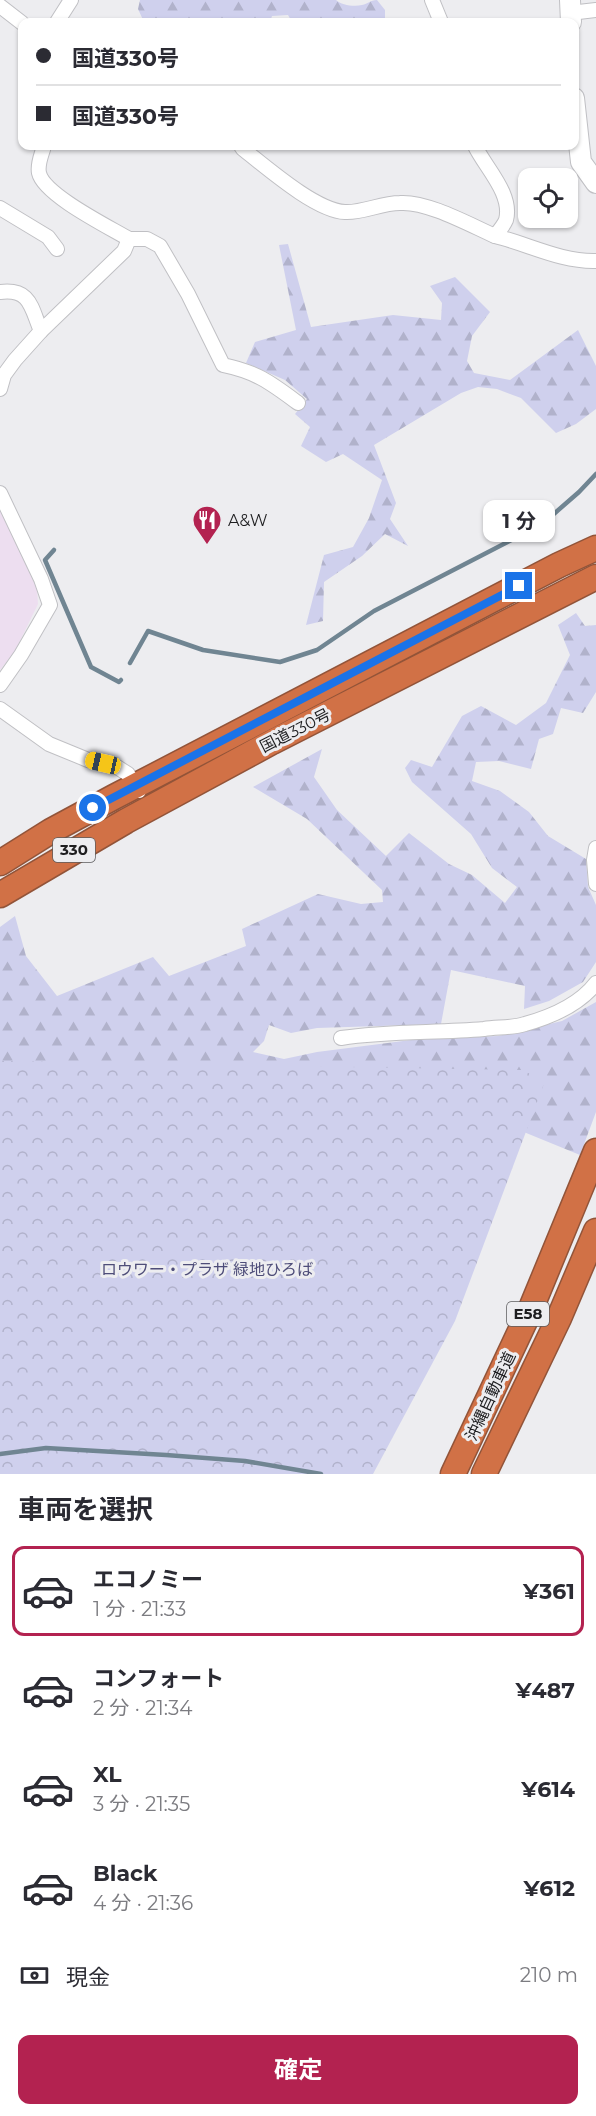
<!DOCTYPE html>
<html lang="ja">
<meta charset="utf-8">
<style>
:root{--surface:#fff;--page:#f7f7f7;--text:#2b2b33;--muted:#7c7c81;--line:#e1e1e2;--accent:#b32250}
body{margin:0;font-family:Montserrat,"Noto Sans JP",sans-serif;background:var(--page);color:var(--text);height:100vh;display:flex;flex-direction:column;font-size:22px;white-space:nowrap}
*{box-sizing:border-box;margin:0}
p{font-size:20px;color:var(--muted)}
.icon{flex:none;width:33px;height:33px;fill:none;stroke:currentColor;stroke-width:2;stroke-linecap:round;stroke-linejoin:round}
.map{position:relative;height:1474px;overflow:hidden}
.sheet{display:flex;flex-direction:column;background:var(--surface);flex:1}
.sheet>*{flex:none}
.hud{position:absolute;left:18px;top:18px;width:561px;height:132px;border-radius:12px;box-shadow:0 2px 4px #0004;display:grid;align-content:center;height:132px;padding:0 18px;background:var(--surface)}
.fabs{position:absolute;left:518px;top:168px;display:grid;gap:12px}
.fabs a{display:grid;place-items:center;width:60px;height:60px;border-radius:12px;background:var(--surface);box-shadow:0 2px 4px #0004;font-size:30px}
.end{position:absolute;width:27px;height:27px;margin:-14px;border:8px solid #1a73e8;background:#fff;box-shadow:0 0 0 3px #fff}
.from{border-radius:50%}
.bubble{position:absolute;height:42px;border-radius:12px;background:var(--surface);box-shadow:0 2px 4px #0004;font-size:20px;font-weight:700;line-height:42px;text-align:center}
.car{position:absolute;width:18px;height:36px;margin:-18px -9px;border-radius:8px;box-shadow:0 0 4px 2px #0007;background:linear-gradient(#f5c518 24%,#345 0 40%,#f5c518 0 76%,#345 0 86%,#f5c518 0)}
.hud b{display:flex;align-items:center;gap:21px;height:57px;font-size:22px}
.hud b+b{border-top:2px solid var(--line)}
.hud i{width:15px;height:15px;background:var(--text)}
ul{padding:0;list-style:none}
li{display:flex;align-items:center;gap:18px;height:90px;margin:0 12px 9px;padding:0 6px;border:3px solid transparent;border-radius:12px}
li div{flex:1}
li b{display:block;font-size:22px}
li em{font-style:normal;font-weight:700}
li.active{border-color:var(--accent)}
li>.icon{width:54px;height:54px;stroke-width:1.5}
h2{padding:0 18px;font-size:27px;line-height:72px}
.pay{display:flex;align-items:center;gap:15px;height:66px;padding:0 18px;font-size:22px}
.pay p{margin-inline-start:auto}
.primary-button{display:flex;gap:12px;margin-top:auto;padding:12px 18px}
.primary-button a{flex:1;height:69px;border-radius:12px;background:var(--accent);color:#fff;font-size:24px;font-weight:700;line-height:69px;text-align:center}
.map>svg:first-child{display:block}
.medical{fill:#eddef0}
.forest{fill:url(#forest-firs)}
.park{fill:url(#park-crowns)}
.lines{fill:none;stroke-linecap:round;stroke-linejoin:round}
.stream{stroke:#708592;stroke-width:4.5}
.street-casing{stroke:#c0c0c4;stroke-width:16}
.secondary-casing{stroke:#c0c0c4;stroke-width:22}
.highway-casing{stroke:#925439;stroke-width:27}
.street{stroke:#fff;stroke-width:14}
.secondary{stroke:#fff;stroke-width:20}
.highway{stroke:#d17146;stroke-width:24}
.route{stroke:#1a73e8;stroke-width:8}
.labels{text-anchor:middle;stroke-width:6;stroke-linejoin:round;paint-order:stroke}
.shield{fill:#ededf0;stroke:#5c5c5e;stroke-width:1.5}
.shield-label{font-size:15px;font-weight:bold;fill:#1e1e20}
.poi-label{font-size:16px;fill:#1e1e20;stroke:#ededf0;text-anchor:start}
.street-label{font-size:16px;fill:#1e1e20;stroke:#ededf0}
.park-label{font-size:16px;fill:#4e4d79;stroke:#ededf0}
</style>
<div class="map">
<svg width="596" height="1474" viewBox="0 0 596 1474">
<defs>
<pattern id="forest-firs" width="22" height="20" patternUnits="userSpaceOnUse" patternTransform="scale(1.5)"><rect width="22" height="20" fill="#cfd0ed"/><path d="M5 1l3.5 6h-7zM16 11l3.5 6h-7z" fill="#b1b2cb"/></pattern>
<pattern id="park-crowns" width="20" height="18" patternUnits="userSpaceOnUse" patternTransform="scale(1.5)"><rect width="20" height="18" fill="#cfd0ed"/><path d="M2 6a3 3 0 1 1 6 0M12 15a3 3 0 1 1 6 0" fill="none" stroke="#b1b2cb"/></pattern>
</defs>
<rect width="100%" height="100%" fill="#ededf0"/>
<path class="medical" d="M0 508 37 589 38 604 15 651 0 670Z"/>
<g class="forest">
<path d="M140 0H336C341 5 354 7 362 5 368 4 370 0 377 0L385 10V22H292L288 15 272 16 270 22H144L138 9Z"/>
<path d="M288 244 311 327 393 315 441 320 442 303 430 286 455 277 490 312 472 336 467 361 474 373 510 380 578 330 596 366V409L576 424 556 433 521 398 497 389 478 387 461 393 374 445 396 503 390 519 408 546 385 534 362 556 324 582 323 621 306 625 324 555 353 547 369 518 382 480 343 454 326 462 301 446 310 427 295 414 307 399 285 380 246 363 255 342 296 330 279 245Z"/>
<path d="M576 613 585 626 596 625V692L583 713 561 708 553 734 539 739 531 769 499 761 476 762 472 781 500 791 529 812 548 836 586 859 588 887 596 905V962L583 982 549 1001 524 1009 525 986 451 970 441 1024 317 1028 291 1033 269 1025 264 1041 253 1052 284 1059 317 1052 411 1040 498 1036 562 1021 596 1002V1112L580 1155 514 1128H0V927L15 916 26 956 57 996 153 957 169 976 246 946 242 929 318 894 361 904 383 902 382 890 307 819 253 787 322 749 314 777 337 810 386 856 409 833 449 864 472 875 505 903 517 887 492 868 471 834 412 782 405 768 411 760 432 767 462 716 481 706 516 725 546 703 570 655 558 625Z"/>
</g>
<path class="park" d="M0 1061 522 1070 545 1081 455 1321 373 1474H0Z"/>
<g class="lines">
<g class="stream">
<path d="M548 519 579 492 596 474"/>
<path d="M54 550 45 560 91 667 119 682 121 680"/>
<path d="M130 663 148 631 203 650 280 662 317 650 374 611 527 532"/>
<path d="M0 1454 46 1448 166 1455 245 1461 321 1474"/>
</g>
<g class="street-casing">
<g id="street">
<path d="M432 0 441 22"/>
<path d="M0 6 22 23"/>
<path d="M570 13 596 10"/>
<path d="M57 22 71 0"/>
<path d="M241 146 243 149C266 167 316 211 345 212 363 213 381 203 400 203 427 201 470 225 495 236"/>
<path d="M475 146C485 167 513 194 506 220 504 225 499 231 495 236 528 244 561 262 596 261"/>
<path d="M0 208 48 237 57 249"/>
<path d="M129 239H147L160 246 188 294 223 365C257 372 271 383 298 403"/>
<path d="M0 292C31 288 31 308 41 331"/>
<path d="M0 389 4 375 15 360 41 331 124 251 129 239C109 227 44 195 39 173 37 164 42 154 44 146"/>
<path d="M0 493 41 579 50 605 21 655 0 685"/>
<path d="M0 709 49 744 88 760 117 767 128 774 139 791"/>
<path d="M596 848 594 860 596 884"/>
<path d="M341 1038C388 1031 436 1033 484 1029 497 1027 513 1028 525 1024 550 1017 580 1004 596 983"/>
</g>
</g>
<g class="secondary-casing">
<g id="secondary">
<path d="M570 0 571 22"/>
<path d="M574 98 581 162 596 183"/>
</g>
</g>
<g class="highway-casing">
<g id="highway">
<path d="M0 863 51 831 114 797 559 565 596 548"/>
<path d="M0 895 126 821 272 742 596 577"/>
<path d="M453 1474 532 1306 596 1151"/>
<path d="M484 1474 559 1318 596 1231"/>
</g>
</g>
<use href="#street" class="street"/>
<use href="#secondary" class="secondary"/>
<use href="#highway" class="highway"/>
</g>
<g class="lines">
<path class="route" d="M93 808 519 586"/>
</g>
<defs>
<g id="restaurant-pin" transform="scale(1.5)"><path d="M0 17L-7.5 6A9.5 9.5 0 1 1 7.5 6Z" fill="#b32250" stroke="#ededf0"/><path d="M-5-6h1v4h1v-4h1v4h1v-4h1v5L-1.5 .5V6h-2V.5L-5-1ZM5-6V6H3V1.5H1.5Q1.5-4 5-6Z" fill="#fff"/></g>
</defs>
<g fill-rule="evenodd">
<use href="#restaurant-pin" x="207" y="520"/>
</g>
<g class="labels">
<g class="shield">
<rect x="53" y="838" width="42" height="24" rx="4.5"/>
<rect x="507" y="1302" width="42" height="24" rx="4.5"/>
</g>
<g class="shield-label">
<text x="74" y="855">330</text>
<text x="528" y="1319">E58</text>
</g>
<g class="poi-label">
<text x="228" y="526">A&amp;W</text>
</g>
<g class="street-label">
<text transform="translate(295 730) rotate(-27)" y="6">国道330号</text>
<text transform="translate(490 1396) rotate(-65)" y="6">沖縄自動車道</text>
</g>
<g class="park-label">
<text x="207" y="1275">ロウワー・プラザ 緑地ひろば</text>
</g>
</g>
</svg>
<div class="fabs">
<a><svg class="icon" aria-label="locate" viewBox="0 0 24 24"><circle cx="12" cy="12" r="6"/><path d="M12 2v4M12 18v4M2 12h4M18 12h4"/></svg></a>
</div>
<i class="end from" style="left:93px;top:808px"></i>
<i class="end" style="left:519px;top:586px"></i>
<div class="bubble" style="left:483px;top:500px;width:72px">1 分</div>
<i class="car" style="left:103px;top:763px;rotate:283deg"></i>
<div class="hud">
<b><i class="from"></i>国道330号</b>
<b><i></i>国道330号</b>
</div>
</div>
<section class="sheet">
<h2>車両を選択</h2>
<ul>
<li class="active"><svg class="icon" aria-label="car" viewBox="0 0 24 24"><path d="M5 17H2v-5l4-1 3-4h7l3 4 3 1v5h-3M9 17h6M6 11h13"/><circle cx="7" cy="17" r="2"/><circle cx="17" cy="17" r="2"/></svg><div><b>エコノミー</b><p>1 分 · 21:33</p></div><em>¥361</em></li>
<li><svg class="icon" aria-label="car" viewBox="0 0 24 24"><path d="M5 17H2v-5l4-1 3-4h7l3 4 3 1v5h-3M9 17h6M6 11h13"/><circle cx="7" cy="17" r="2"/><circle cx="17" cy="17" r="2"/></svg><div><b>コンフォート</b><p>2 分 · 21:34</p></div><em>¥487</em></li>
<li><svg class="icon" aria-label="car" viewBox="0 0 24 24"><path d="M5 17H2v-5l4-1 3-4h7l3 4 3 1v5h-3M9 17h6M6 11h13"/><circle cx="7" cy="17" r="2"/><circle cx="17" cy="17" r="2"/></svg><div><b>XL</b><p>3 分 · 21:35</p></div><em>¥614</em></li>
<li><svg class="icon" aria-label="car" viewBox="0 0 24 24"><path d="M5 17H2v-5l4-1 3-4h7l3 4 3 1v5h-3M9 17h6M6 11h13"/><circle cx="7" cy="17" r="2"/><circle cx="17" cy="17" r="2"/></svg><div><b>Black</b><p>4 分 · 21:36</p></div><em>¥612</em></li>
</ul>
<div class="pay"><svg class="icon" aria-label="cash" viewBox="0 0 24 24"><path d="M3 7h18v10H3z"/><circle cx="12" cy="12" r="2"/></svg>現金<p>210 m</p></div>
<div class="primary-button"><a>確定</a></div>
</section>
